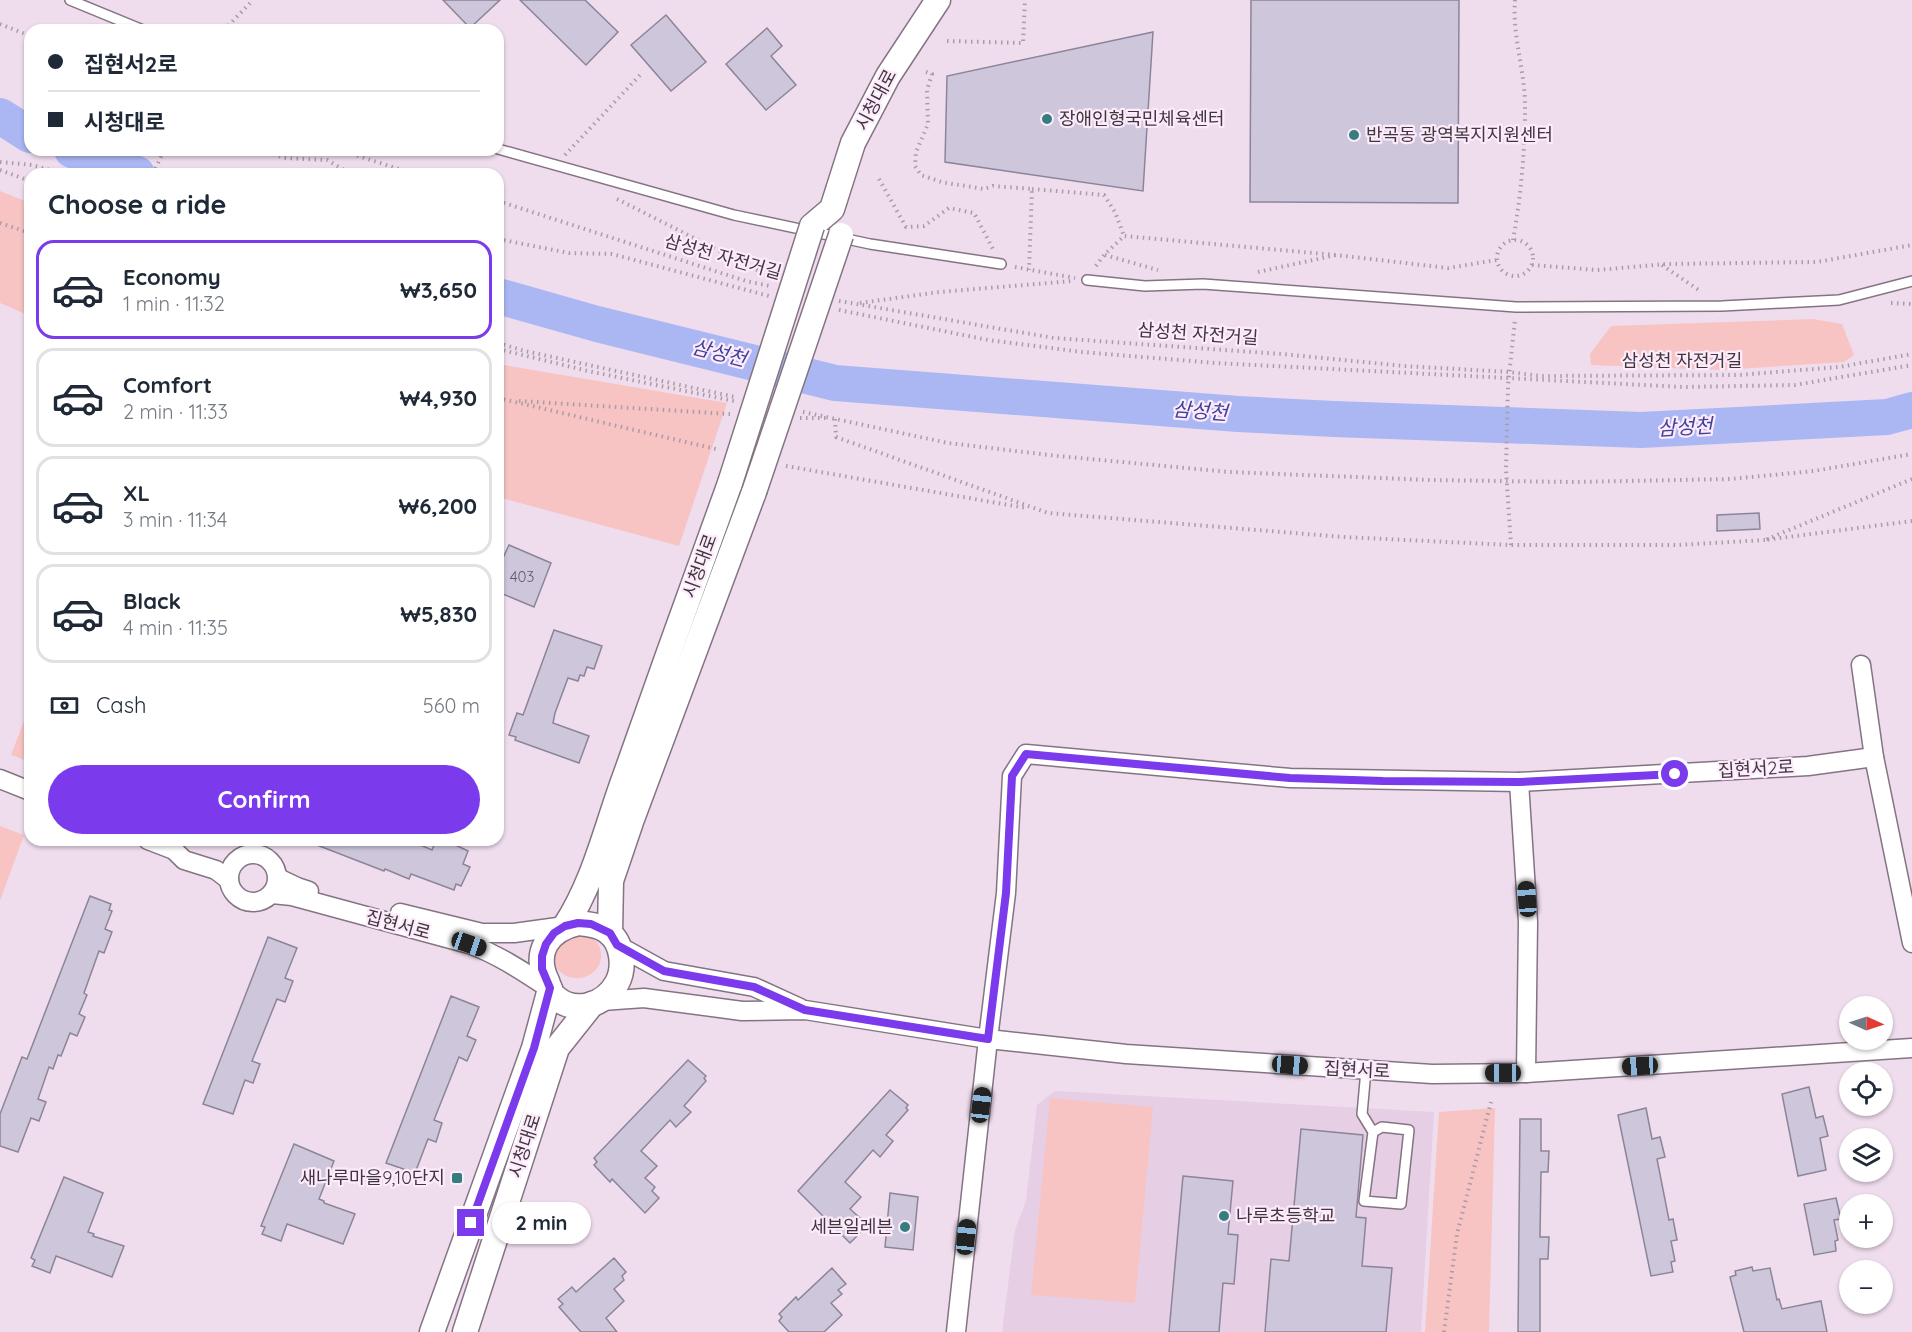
<!DOCTYPE html>
<meta charset="utf-8">
<style>
:root{--surface:#fff;--page:#f2f2f3;--text:#1f2937;--muted:#747a83;--line:#e0e1e3;--accent:#7c3aed}
body{margin:0;font-family:Quicksand,"Noto Sans KR",sans-serif;background:var(--page);color:var(--text);height:100vh;display:flex;flex-direction:column;font-size:22px;white-space:nowrap}
*{box-sizing:border-box;margin:0}
p{font-size:20px;color:var(--muted)}
.icon{flex:none;width:33px;height:33px;fill:none;stroke:currentColor;stroke-width:2;stroke-linecap:round;stroke-linejoin:round}
.map{position:relative;flex:1;overflow:hidden}
.sheet{position:absolute;left:24px;top:168px;width:480px;height:678px;display:flex;flex-direction:column;background:var(--surface);border-radius:18px;box-shadow:0 2px 4px #0004}
.sheet>*{flex:none}
.top-card{position:absolute;left:24px;top:24px;width:480px;height:132px;border-radius:18px;box-shadow:0 2px 4px #0004;display:grid;align-content:center;height:132px;padding:0 24px;background:var(--surface)}
.needle{width:39px;rotate:93deg}
.controls{position:absolute;left:1839px;top:996px;display:grid;gap:12px}
.controls a{display:grid;place-items:center;width:54px;height:54px;border-radius:50%;background:var(--surface);box-shadow:0 2px 4px #0004;font-size:30px}
.end{position:absolute;width:27px;height:27px;margin:-14px;border:8px solid #7c3aed;background:#fff;box-shadow:0 0 0 3px #fff}
.from{border-radius:50%}
.bubble{position:absolute;height:42px;border-radius:21px;background:var(--surface);box-shadow:0 2px 4px #0004;font-size:20px;font-weight:800;line-height:42px;text-align:center}
.car{position:absolute;width:18px;height:36px;margin:-18px -9px;border-radius:8px;box-shadow:0 0 4px 2px #0007;background:linear-gradient(#222 24%,#8ab4d8 0 40%,#222 0 76%,#8ab4d8 0 86%,#222 0)}
.top-card b{display:flex;align-items:center;gap:21px;height:57px;font-size:22px}
.top-card b+b{border-top:2px solid var(--line)}
.top-card i{width:15px;height:15px;background:var(--text)}
ul{padding:0;list-style:none}
li{display:flex;align-items:center;gap:18px;height:99px;margin:0 12px 9px;padding:0 12px;border:3px solid var(--line);border-radius:18px}
li div{flex:1}
li b{display:block;font-size:22px}
li em{font-style:normal;font-weight:800}
li.active{border-color:var(--accent)}
li>.icon{width:54px;height:54px;stroke-width:1.5}
h2{padding:0 24px;font-size:27px;line-height:72px}
.pay{display:flex;align-items:center;gap:15px;height:66px;padding:0 24px;font-size:22px}
.pay p{margin-inline-start:auto}
.primary-button{display:flex;gap:12px;margin-top:auto;padding:12px 24px}
.primary-button a{flex:1;height:69px;border-radius:36px;background:var(--accent);color:#fff;font-size:24px;font-weight:800;line-height:69px;text-align:center}
.map>svg:first-child{display:block}
.built{fill:#e6cee5}
.green{fill:#f7c4c3}
.water{fill:#abb7f3}
.lines{fill:none;stroke-linecap:round;stroke-linejoin:round}
.river{stroke:#abb7f3;stroke-width:36}
.building{fill:#cec7dc;stroke:#8c8598;stroke-width:1.5}
.service-casing{stroke:#847483;stroke-width:12}
.minor-casing{stroke:#847483;stroke-width:21}
.tertiary-casing{stroke:#847483;stroke-width:27}
.path{stroke:#a99ca8;stroke-width:4;stroke-dasharray:1.5 4.5;stroke-linecap:butt}
.service{stroke:#fff;stroke-width:9}
.minor{stroke:#fff;stroke-width:18}
.tertiary{stroke:#fff;stroke-width:24}
.tertiary-bridge-casing{stroke:#847483;stroke-width:27;stroke-linecap:butt}
.tertiary-bridge{stroke:#fff;stroke-width:24}
.route{stroke:#7c3aed;stroke-width:8}
.poi-dot{fill:#357e80;stroke:#fdeafb;stroke-width:2}
.labels{text-anchor:middle;stroke-width:4.5;stroke-linejoin:round;paint-order:stroke}
.number-label{font-size:15px;fill:#625b65}
.street-label{font-size:18px;fill:#3e373d;stroke:#fdeafb}
.poi-label{font-size:18px;fill:#3e373d;stroke:#fdeafb;text-anchor:start}
.water-label{font-size:20px;font-style:italic;fill:#3d4399;stroke:#fdeafb}
</style>
<div class="map">
<svg width="1912" height="1332" viewBox="0 0 1912 1332">
<rect width="100%" height="100%" fill="#efddee"/>
<path class="built" d="M1055 1091 1434 1112 1421 1332H1002L1015 1230 1026 1201 1037 1105Z"/>
<g class="green">
<path d="M0 191 30 203V316L0 303Z"/>
<path d="M1813 319 1842 324 1854 355 1844 362 1721 370 1591 365 1590 354 1611 326Z"/>
<path d="M498 364 727 403 679 546 498 497Z"/>
<path d="M30 705V762L11 755Z"/>
<path d="M0 826 24 835 0 901Z"/>
<path d="M570 931C584 935 599 935 601 953 603 981 563 988 554 962 553 958 552 952 554 948 557 942 566 936 570 931Z"/>
<path d="M1050 1098 1153 1107 1135 1303 1031 1295Z"/>
<path d="M1495 1108 1489 1332H1425L1439 1112Z"/>
</g>
<path class="water" d="M1753 413 1763 423 1751 434 1697 437 1683 426 1691 415Z"/>
<g class="lines">
<g class="river">
<path d="M0 116 30 135"/>
<path d="M72 150 137 174"/>
<path d="M498 296 597 324 835 383 1238 414 1334 419 1641 430 1887 417 1912 410"/>
</g>
</g>
<g class="building">
<path d="M443 0H500L470 28Z"/>
<path d="M520 0H585L618 32 586 65Z"/>
<path d="M1251 0H1459L1458 203 1250 202Z"/>
<path d="M666 15 706 62 671 91 631 45Z"/>
<path d="M767 28 782 46 771 56 796 85 766 110 726 64Z"/>
<path d="M1153 32 1143 191 945 162 947 76Z"/>
<path d="M1759 513 1760 529 1717 531V515Z"/>
<path d="M509 545 551 563 534 607 498 592V558L502 560Z"/>
<path d="M554 630 602 646 594 669 587 667 584 676 580 675 578 681 568 678 555 713 553 723 589 736 579 763 515 740 516 737 509 735 517 713 523 715Z"/>
<path d="M304 840H409L432 850 436 840H445L468 851 463 864 470 867 461 886 456 884 454 890 411 874 409 879 385 869 384 871Z"/>
<path d="M90 896 111 904 109 910 112 911 105 929 112 932 104 953 99 951 84 993 87 995 79 1014 85 1017 77 1036 70 1033 61 1056 58 1055 53 1069 49 1067 38 1099 46 1102 39 1121 31 1118 18 1152 0 1146V1114L22 1057 27 1059Z"/>
<path d="M268 937 297 948 285 978 293 981 285 1002 277 999 252 1061 260 1064 253 1083 245 1080 233 1114 203 1104Z"/>
<path d="M451 996 479 1007 467 1036 476 1040 467 1061 459 1057 434 1120 442 1123 436 1142 428 1139 415 1173 386 1163Z"/>
<path d="M688 1060 706 1076 704 1078 706 1081 684 1106 691 1112 676 1127 670 1120 641 1151 657 1166 645 1178 655 1187 652 1191 659 1198 645 1213 612 1179 610 1182 594 1165 597 1162 594 1158Z"/>
<path d="M1809 1087 1816 1118 1823 1116 1828 1136 1820 1138 1826 1170 1798 1176 1782 1094Z"/>
<path d="M890 1090 908 1105 906 1108 908 1110 886 1135 893 1141 880 1157 873 1150 845 1182 861 1197 850 1209 868 1225 850 1243 798 1191Z"/>
<path d="M1646 1108 1652 1139 1660 1137 1665 1157 1657 1159 1669 1220 1673 1219 1677 1240 1671 1241 1675 1261 1671 1262 1673 1272 1651 1276 1618 1115Z"/>
<path d="M1520 1119H1541V1151H1549L1548 1172H1541L1540 1237H1549L1548 1259H1540V1332H1518Z"/>
<path d="M1301 1129 1363 1135 1356 1217 1366 1218 1362 1266 1392 1268 1386 1332H1265L1271 1259 1289 1261Z"/>
<path d="M294 1144 334 1161 319 1199 324 1201V1203L355 1214 343 1244 287 1224 281 1241 262 1234 265 1227 261 1226Z"/>
<path d="M1183 1176 1233 1181 1228 1234 1238 1235 1234 1284 1223 1283 1219 1332H1169Z"/>
<path d="M64 1177 103 1193 88 1232 94 1234 93 1236 124 1246 112 1277 56 1256 50 1273 32 1266 35 1260 31 1258Z"/>
<path d="M890 1193 918 1197 913 1250 885 1247Z"/>
<path d="M1836 1198 1841 1219 1834 1220 1838 1240 1835 1241 1836 1251 1814 1255 1804 1204Z"/>
<path d="M614 1258 626 1272 622 1276 624 1280 614 1289 624 1301 606 1318 617 1332H581L559 1307 563 1304 558 1299 572 1287 576 1292Z"/>
<path d="M1752 1267 1753 1271 1770 1268 1777 1300 1779 1299 1782 1309 1821 1301 1827 1332H1744L1730 1277 1736 1275 1735 1271Z"/>
<path d="M832 1268 846 1284 838 1290 842 1294 831 1303 842 1315 824 1332H789L779 1321 782 1317 779 1314 796 1297 798 1300Z"/>
</g>
<g class="lines">
<g class="service-casing">
<g id="service">
<path d="M70 0 143 30"/>
<path d="M498 149 734 215 870 244 1001 264"/>
<path d="M1087 280 1145 286 1203 284 1516 307 1722 306 1839 300 1912 281"/>
<path d="M1366 1070 1362 1114 1373 1132 1364 1201 1401 1204 1409 1130 1382 1127 1373 1132"/>
</g>
</g>
<g class="minor-casing">
<g id="minor">
<path d="M1861 665 1874 757 1912 943"/>
<path d="M0 779 30 791"/>
<path d="M1519 782 1528 922 1526 1073"/>
<path d="M148 840 174 850 184 860 216 870 229 880"/>
<circle cx="253" cy="878" r="24"/>
<path d="M278 878 297 887 309 891"/>
<path d="M272 894 292 896 469 944C499 955 524 972 550 989"/>
<path d="M400 913 482 933H514L565 926"/>
<path d="M617 945 664 971 754 987 800 1008"/>
<path d="M602 1001 644 998 742 1011 805 1010 988 1039 1126 1054 1432 1074 1526 1073 1912 1048"/>
<path d="M956 1332 988 1039 1006 893 1012 776 1026 754 1290 778 1519 782 1808 766 1874 757"/>
</g>
</g>
<g class="tertiary-casing">
<g id="tertiary">
<path d="M812 226 832 209 853 143 888 76 938 0"/>
<path d="M578 923C588 924 600 925 608 932 623 943 625 968 617 983 605 1005 575 1015 555 997 551 994 549 986 547 981 533 952 548 930 578 923Z"/>
<path d="M565 926C594 882 606 828 624 779 659 680 694 582 730 483"/>
<path d="M610 933 611 881 632 819 754 492"/>
<path d="M432 1332 534 1048 550 989"/>
<path d="M465 1332 557 1048 592 1004"/>
</g>
</g>
<g class="path">
<path d="M0 24 30 36"/>
<path d="M224 30 253 0"/>
<path d="M947 41 1023 43 1025 0"/>
<path d="M926 72 932 74 927 90 928 124 916 152 915 166 921 175 941 182 984 189 993 186 1032 189 1029 270"/>
<path d="M262 150 284 158 327 160 351 174"/>
<path d="M340 150 414 174"/>
<path d="M565 155 641 74"/>
<path d="M0 162 32 165 64 174"/>
<path d="M0 170 30 181"/>
<path d="M153 174 164 150"/>
<path d="M879 179 906 227 924 226 949 208 974 213 993 249"/>
<path d="M1032 189 1104 195 1115 212 1124 236"/>
<path d="M617 199 773 278"/>
<path d="M498 201 746 281 770 286"/>
<path d="M0 223 30 233"/>
<path d="M498 239 569 253 612 254 769 296"/>
<path d="M1513 240C1521 196 1525 151 1525 106 1525 70 1512 36 1515 0"/>
<circle cx="1515" cy="258" r="18"/>
<path d="M1105 255 1158 270"/>
<path d="M1532 265 1597 270 1667 264 1817 262 1912 245"/>
<path d="M1662 265 1700 291"/>
<path d="M1096 266 1104 255 1124 236 1336 255"/>
<path d="M1015 267 1075 278"/>
<path d="M1258 272 1336 255 1448 268 1497 260"/>
<path d="M839 301 1054 338 1282 354 1404 366 1509 372 1541 376 1739 375 1839 367 1912 354"/>
<path d="M860 303 939 292 1073 281"/>
<path d="M1891 303 1912 304"/>
<path d="M839 310 988 340 1082 352 1215 363 1683 387 1795 385 1912 365"/>
<path d="M498 343 525 351 735 397"/>
<path d="M498 349 588 371 734 401"/>
<path d="M498 398 720 450"/>
<path d="M519 401 730 414"/>
<path d="M803 412 948 443 1058 456 1229 472 1431 480 1575 482 1730 479 1814 471 1912 454"/>
<path d="M800 418H826"/>
<path d="M835 419 836 437 1048 513 1343 537 1511 545H1678L1765 540"/>
<path d="M786 466 1026 508"/>
<path d="M1912 479 1765 540 1912 521"/>
<path d="M1511 545 1506 470 1508 385 1515 320"/>
<path d="M1444 1332 1457 1234 1491 1102"/>
</g>
<use href="#service" class="service"/>
<use href="#minor" class="minor"/>
<use href="#tertiary" class="tertiary"/>
<g class="tertiary-bridge-casing">
<g id="tertiary-bridge">
<path d="M730 483 812 226"/>
<path d="M754 492 841 235"/>
</g>
</g>
<use href="#tertiary-bridge" class="tertiary-bridge"/>
</g>
<g class="lines">
<path class="route" d="M471 1223 534 1048 550 988 542 969V956L546 944 554 933 565 926 578 923 591 924 610 933 617 945 664 971 754 987 805 1010 988 1039 1006 893 1012 776 1026 754 1290 778 1383 781 1519 782 1675 774"/>
</g>
<g class="poi-dot">
<circle cx="1047" cy="119" r="6"/>
<circle cx="1354" cy="135" r="6"/>
<rect x="451" y="1172" width="12" height="12" rx="3"/>
<circle cx="1224" cy="1216" r="6"/>
<circle cx="905" cy="1227" r="6"/>
</g>
<g class="labels">
<g class="number-label">
<text x="522" y="582">403</text>
</g>
<g class="street-label">
<text transform="translate(876 100) rotate(-62)" y="6">시청대로</text>
<text transform="translate(723 257) rotate(16)" y="6">삼성천 자전거길</text>
<text transform="translate(1198 334) rotate(4)" y="6">삼성천 자전거길</text>
<text x="1682" y="367">삼성천 자전거길</text>
<text transform="translate(700 566) rotate(-70)" y="6">시청대로</text>
<text transform="translate(1756 769) rotate(-3)" y="6">집현서2로</text>
<text transform="translate(398 925) rotate(15)" y="6">집현서로</text>
<text transform="translate(1357 1070) rotate(3)" y="6">집현서로</text>
<text transform="translate(525 1146) rotate(-72)" y="6">시청대로</text>
</g>
<g class="poi-label">
<text x="1059" y="125">장애인형국민체육센터</text>
<text x="1366" y="141">반곡동 광역복지지원센터</text>
<text x="445" y="1184" text-anchor="end">새나루마을9,10단지</text>
<text x="1236" y="1222">나루초등학교</text>
<text x="893" y="1233" text-anchor="end">세븐일레븐</text>
</g>
<g class="water-label">
<text transform="translate(719 353) rotate(14)" y="7">삼성천</text>
<text transform="translate(1200 411) rotate(4)" y="7">삼성천</text>
<text transform="translate(1685 427) rotate(-3)" y="7">삼성천</text>
</g>
</g>
</svg>
<div class="controls">
<a><svg class="needle" viewBox="-14 -14 28 28"><path d="M0-13l5 13h-10z" fill="#e53935"/><path d="M0 13l5-13h-10z" fill="#747a83"/></svg></a>
<a><svg class="icon" aria-label="locate" viewBox="0 0 24 24"><circle cx="12" cy="12" r="6"/><path d="M12 2v4M12 18v4M2 12h4M18 12h4"/></svg></a>
<a><svg class="icon" aria-label="layers" viewBox="0 0 24 24"><path d="M12 4l9 5-9 5-9-5zM3 14l9 5 9-5"/></svg></a>
<a>+</a>
<a>−</a>
</div>
<i class="end from" style="left:1675px;top:774px"></i>
<i class="end" style="left:471px;top:1223px"></i>
<div class="bubble" style="left:492px;top:1202px;width:99px">2 min</div>
<i class="car" style="left:1527px;top:899px;rotate:356deg"></i>
<i class="car" style="left:469px;top:944px;rotate:109deg"></i>
<i class="car" style="left:1290px;top:1065px;rotate:94deg"></i>
<i class="car" style="left:1640px;top:1066px;rotate:267deg"></i>
<i class="car" style="left:1503px;top:1073px;rotate:270deg"></i>
<i class="car" style="left:981px;top:1105px;rotate:7deg"></i>
<i class="car" style="left:966px;top:1237px;rotate:6deg"></i>
<div class="top-card">
<b><i class="from"></i>집현서2로</b>
<b><i></i>시청대로</b>
</div>
<section class="sheet">
<h2>Choose a ride</h2>
<ul>
<li class="active"><svg class="icon" aria-label="car" viewBox="0 0 24 24"><path d="M5 17H2v-5l4-1 3-4h7l3 4 3 1v5h-3M9 17h6M6 11h13"/><circle cx="7" cy="17" r="2"/><circle cx="17" cy="17" r="2"/></svg><div><b>Economy</b><p>1 min · 11:32</p></div><em>₩3,650</em></li>
<li><svg class="icon" aria-label="car" viewBox="0 0 24 24"><path d="M5 17H2v-5l4-1 3-4h7l3 4 3 1v5h-3M9 17h6M6 11h13"/><circle cx="7" cy="17" r="2"/><circle cx="17" cy="17" r="2"/></svg><div><b>Comfort</b><p>2 min · 11:33</p></div><em>₩4,930</em></li>
<li><svg class="icon" aria-label="car" viewBox="0 0 24 24"><path d="M5 17H2v-5l4-1 3-4h7l3 4 3 1v5h-3M9 17h6M6 11h13"/><circle cx="7" cy="17" r="2"/><circle cx="17" cy="17" r="2"/></svg><div><b>XL</b><p>3 min · 11:34</p></div><em>₩6,200</em></li>
<li><svg class="icon" aria-label="car" viewBox="0 0 24 24"><path d="M5 17H2v-5l4-1 3-4h7l3 4 3 1v5h-3M9 17h6M6 11h13"/><circle cx="7" cy="17" r="2"/><circle cx="17" cy="17" r="2"/></svg><div><b>Black</b><p>4 min · 11:35</p></div><em>₩5,830</em></li>
</ul>
<div class="pay"><svg class="icon" aria-label="cash" viewBox="0 0 24 24"><path d="M3 7h18v10H3z"/><circle cx="12" cy="12" r="2"/></svg>Cash<p>560 m</p></div>
<div class="primary-button"><a>Confirm</a></div>
</section>
</div>
